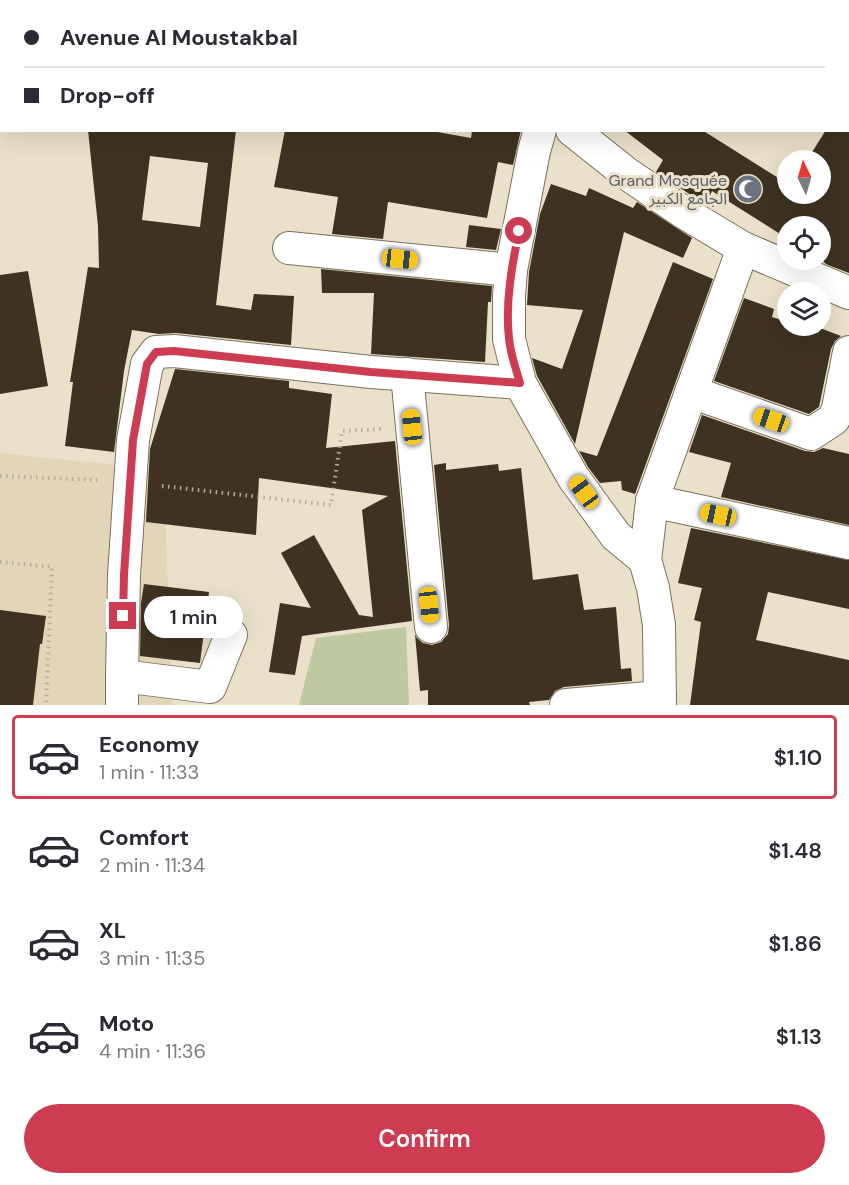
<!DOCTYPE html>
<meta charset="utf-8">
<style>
:root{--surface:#fff;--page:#f7f7f7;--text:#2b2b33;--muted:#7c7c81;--line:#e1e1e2;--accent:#cd3c51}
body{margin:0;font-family:"DM Sans","Noto Sans Arabic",sans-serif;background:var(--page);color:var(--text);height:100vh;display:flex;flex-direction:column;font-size:22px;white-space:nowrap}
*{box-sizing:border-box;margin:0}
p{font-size:20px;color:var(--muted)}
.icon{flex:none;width:33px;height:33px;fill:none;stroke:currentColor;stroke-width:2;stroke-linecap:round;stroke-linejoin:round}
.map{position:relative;height:705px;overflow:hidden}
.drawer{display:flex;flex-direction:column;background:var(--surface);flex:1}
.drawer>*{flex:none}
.banner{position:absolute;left:0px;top:0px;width:849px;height:132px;box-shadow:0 6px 24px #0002;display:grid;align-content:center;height:132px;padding:0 24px;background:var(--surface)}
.needle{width:39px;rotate:355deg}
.buttons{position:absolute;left:777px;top:150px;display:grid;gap:12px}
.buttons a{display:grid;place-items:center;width:54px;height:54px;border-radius:50%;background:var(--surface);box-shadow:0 6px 24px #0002;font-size:30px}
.end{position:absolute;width:27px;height:27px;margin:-14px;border:8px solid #cd3c51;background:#fff;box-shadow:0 0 0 3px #fff}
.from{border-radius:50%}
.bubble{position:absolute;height:42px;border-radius:21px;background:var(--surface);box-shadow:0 6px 24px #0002;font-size:20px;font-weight:600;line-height:42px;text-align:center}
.car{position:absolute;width:18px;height:36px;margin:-18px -9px;border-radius:8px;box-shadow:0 0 4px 2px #0007;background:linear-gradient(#f5c518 24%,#345 0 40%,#f5c518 0 76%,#345 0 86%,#f5c518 0)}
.banner b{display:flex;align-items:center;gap:21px;height:57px;font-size:22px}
.banner b+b{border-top:2px solid var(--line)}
.banner i{width:15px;height:15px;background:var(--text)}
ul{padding:10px 0 0;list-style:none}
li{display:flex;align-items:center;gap:18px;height:84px;margin:0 12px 9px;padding:0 12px;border:3px solid transparent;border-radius:6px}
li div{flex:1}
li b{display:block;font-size:22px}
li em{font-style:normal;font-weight:600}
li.on{border-color:var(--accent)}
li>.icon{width:54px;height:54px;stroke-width:1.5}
.button{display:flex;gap:12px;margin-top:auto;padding:12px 24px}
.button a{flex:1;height:69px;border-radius:36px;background:var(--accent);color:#fff;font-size:24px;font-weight:600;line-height:69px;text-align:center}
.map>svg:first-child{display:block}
.built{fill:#e3d5b7}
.green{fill:#bfc9a1}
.building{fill:#3f3222;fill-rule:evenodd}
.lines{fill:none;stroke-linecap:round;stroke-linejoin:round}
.minor-casing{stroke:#7a715c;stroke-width:34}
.path{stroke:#b6ad9b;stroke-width:4;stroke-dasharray:1.5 4.5;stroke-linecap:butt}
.minor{stroke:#fff;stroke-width:32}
.route{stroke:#cd3c51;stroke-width:8}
.labels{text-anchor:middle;stroke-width:6;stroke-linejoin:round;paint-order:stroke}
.worship-label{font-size:16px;fill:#5b616d;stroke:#ebe0ca;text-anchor:end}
</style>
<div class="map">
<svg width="849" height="705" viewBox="0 0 849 705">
<rect width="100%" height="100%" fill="#ebe0ca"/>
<path class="built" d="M0 453 164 470 172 705H0Z"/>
<path class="green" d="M406 627 409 705H299L316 638Z"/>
<g class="building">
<path d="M88 130H236L216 305 251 310 254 294 294 296 291 345 176 333 159 334 132 330 124 371 114 452 65 446 73 382H70L88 267 99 268 98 226ZM150 156 208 163 200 227 142 220Z"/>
<path d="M285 130H426L471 138 472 130H521L513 165 498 162 487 218 388 202 383 239 332 234 338 197 274 187Z"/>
<path d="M624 130H702L788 184V194H820V160H807L826 130H849V273L828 265 820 260V226H788V239L712 191 706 205 656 172 663 160Z"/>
<path d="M551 184 586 196 589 188 633 208 637 202 692 238 683 258 624 232 575 444 537 376 532 358 562 369 583 310 527 305 529 272 540 214Z"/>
<path d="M469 225 501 229 496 250 466 247Z"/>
<path d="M673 262 713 279 635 494 622 490 621 481 600 483 588 467 579 451 597 456Z"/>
<path d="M321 269 492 286 491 302H488L485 362 371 354 374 293H322Z"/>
<path d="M28 271 48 386 0 394V275Z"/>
<path d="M744 298 774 309 772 317 788 322V326H796L818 333 820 328 841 336 835 341 831 349 819 407 809 414 714 381Z"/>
<path d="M175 369 289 381V388L332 394 326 448 395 441 412 621 302 636 295 675 269 672 280 603 311 608 281 553 314 535 359 615 373 617 362 510 388 496 259 478 256 535 146 522 150 449Z"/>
<path d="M702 415 805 451 814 452 823 448 849 454V525L721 497 731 463 689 452Z"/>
<path d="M446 463V470L498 464 499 471 521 468 533 580 578 574 584 610 616 607 621 669 631 668 632 681 564 687 555 691 549 700 529 702 530 705H428V690L420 691 415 634 417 638 423 643 432 645 441 642 448 634 449 625 434 465Z"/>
<path d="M691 528 849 560V609L768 592 756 640 849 660V705H690L701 622 694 620 702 588 678 583Z"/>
<path d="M144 584 209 592 200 663 140 656 141 603Z"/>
<path d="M0 610 46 616 42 644H40L33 705H0Z"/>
</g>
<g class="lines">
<g class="minor-casing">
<g id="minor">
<path d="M597 2 598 0"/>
<path d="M0 39 2 38"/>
<path d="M540 130 534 151 511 270 509 296V339L520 383 573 477 616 536 645 560 653 588 659 625 660 705"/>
<path d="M572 130 626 173 683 212 743 248 849 293"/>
<path d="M289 248 511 270"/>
<path d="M407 374 431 627"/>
<path d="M691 392 811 434 834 419 838 408 849 352"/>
<path d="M652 501 849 543"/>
<path d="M645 560 652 501 743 248"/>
<path d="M122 676 210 687 231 635"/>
<path d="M122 705V676L124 575 133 440 147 364 156 352 174 351 371 372 520 383"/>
<path d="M566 705 660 697"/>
</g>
</g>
<g class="path">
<path d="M0 476 98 480"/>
<path d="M162 486 331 505 342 431 381 429"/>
<path d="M0 562 52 567 46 705"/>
</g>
<use href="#minor" class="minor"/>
</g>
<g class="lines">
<path class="route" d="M123 616 124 575 133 440 147 364 156 352 174 351 371 372 520 383C516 369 510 353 509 338 505 303 512 265 519 231"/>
</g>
<defs>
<g id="mosque-disc" transform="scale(1.5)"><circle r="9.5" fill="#6b7280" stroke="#ebe0ca"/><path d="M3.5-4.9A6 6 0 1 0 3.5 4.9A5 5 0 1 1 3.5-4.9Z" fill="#fff"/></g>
</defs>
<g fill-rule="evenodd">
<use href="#mosque-disc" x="748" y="189"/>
</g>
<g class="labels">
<g class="worship-label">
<text x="727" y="186">Grand Mosquée<tspan x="727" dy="18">الجامع الكبير</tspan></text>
</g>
</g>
</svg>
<div class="buttons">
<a><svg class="needle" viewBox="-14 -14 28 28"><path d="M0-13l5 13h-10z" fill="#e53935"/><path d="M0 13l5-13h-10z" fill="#7c7c81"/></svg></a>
<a><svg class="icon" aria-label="locate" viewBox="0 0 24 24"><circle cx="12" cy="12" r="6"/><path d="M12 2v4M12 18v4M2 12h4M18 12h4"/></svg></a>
<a><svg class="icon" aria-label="layers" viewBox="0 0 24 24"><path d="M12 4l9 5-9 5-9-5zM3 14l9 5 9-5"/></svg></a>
</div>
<i class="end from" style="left:519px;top:231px"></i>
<i class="end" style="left:123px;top:616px"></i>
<div class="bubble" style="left:144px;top:596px;width:99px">1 min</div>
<i class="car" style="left:400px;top:259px;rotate:96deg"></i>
<i class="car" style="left:771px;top:420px;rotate:289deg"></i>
<i class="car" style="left:412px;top:427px;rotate:354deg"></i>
<i class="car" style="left:584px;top:492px;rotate:324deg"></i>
<i class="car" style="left:718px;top:515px;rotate:282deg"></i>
<i class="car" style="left:429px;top:605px;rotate:174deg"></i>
<div class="banner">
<b><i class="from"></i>Avenue Al Moustakbal</b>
<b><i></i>Drop-off</b>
</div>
</div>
<section class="drawer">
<ul>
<li class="on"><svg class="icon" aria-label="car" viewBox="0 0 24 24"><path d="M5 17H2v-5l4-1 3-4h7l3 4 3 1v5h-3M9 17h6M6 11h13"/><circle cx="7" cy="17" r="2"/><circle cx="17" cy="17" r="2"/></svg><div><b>Economy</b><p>1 min · 11:33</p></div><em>$1.10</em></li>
<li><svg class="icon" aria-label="car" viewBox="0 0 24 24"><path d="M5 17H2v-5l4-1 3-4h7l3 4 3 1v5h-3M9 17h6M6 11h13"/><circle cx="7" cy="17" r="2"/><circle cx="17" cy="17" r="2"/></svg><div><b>Comfort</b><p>2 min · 11:34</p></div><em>$1.48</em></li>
<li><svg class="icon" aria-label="car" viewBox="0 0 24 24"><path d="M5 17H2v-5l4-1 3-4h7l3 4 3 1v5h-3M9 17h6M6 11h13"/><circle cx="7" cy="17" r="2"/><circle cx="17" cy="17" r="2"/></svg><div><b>XL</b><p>3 min · 11:35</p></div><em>$1.86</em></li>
<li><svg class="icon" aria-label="car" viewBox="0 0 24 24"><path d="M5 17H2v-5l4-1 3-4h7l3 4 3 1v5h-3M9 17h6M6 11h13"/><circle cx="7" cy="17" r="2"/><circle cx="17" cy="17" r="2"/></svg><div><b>Moto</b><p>4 min · 11:36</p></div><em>$1.13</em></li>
</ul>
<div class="button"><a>Confirm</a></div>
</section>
